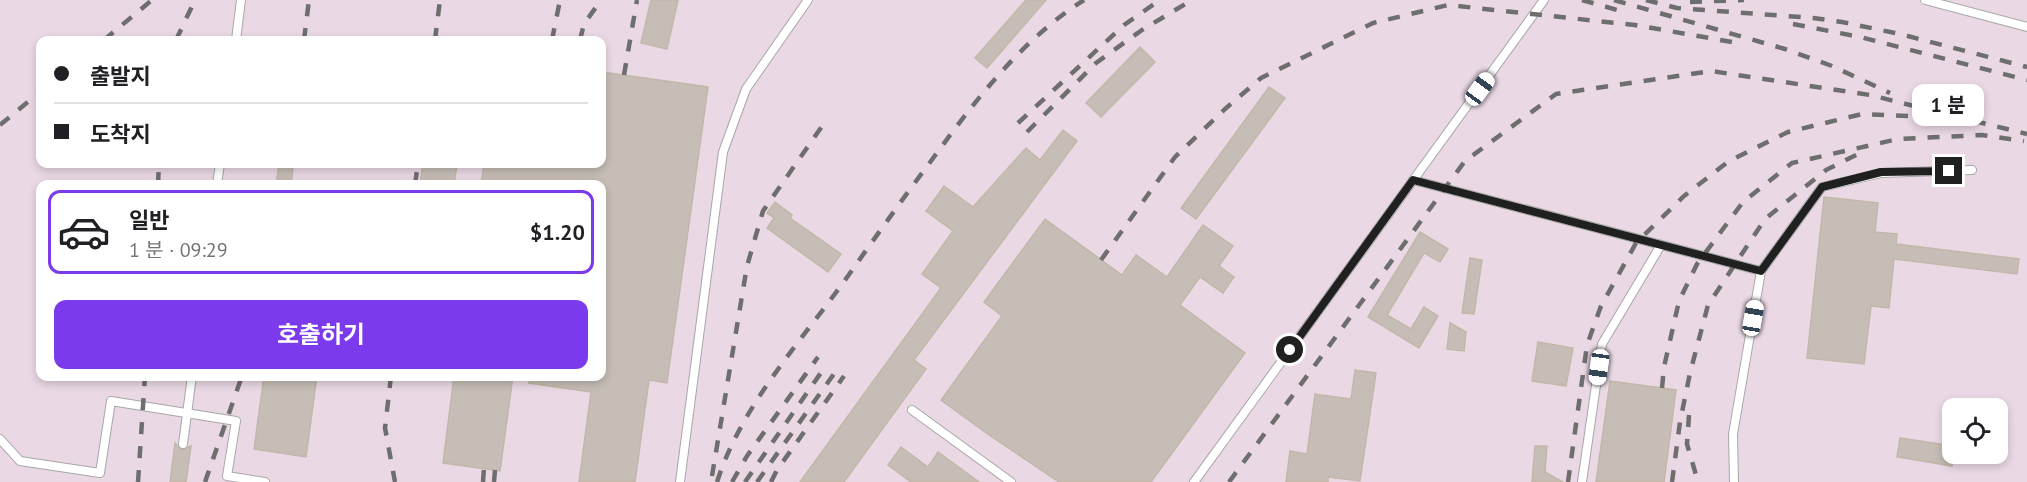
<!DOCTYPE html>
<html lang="ko">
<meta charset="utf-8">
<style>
:root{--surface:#fff;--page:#f6f6f6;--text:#202124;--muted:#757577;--line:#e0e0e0;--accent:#7c3aed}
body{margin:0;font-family:"PT Sans","Noto Sans KR",sans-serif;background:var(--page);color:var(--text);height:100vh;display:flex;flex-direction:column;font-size:22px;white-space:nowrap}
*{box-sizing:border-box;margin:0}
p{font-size:20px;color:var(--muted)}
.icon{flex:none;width:33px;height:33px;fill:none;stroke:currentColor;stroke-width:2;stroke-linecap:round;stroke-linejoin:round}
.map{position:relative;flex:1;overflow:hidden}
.panel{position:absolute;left:36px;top:180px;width:570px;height:201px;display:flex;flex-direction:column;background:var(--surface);border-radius:12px;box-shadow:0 3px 9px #0003}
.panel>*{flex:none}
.guide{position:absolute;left:36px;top:36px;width:570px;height:132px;border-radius:12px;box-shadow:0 3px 9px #0003;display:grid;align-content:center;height:132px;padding:0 18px;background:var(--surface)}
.controls{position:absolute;left:1942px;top:398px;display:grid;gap:12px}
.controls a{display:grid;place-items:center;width:66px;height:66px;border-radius:12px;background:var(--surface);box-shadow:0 3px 9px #0003;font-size:30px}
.end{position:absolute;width:27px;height:27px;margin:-14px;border:8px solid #202020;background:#fff;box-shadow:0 0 0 3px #fff}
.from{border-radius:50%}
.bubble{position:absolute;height:42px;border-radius:12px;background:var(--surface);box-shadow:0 3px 9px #0003;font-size:20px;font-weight:700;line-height:42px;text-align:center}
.car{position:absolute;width:18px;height:36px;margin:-18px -9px;border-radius:8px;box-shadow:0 0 4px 2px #0007;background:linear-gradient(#fff 24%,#345 0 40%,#fff 0 76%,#345 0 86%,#fff 0)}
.guide b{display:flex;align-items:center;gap:21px;height:57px;font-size:22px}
.guide b+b{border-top:2px solid var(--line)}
.guide i{width:15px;height:15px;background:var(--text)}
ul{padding:10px 0 0;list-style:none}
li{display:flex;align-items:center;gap:18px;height:84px;margin:0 12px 9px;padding:0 6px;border:3px solid transparent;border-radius:12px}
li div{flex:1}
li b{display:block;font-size:22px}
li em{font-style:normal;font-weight:700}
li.on{border-color:var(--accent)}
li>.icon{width:54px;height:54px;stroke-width:1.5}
.action{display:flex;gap:12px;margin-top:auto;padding:12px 18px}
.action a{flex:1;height:69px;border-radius:12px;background:var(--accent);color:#fff;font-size:24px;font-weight:700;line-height:69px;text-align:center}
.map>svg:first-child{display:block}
.industrial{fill:#ead9e5;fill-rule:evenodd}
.building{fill:#c6beb6;stroke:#c3b7a9;stroke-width:1.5}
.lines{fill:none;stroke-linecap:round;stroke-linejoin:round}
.lane-casing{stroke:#a7a7a7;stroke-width:10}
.lane{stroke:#fff;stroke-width:8}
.rail{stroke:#6e6e6e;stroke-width:4.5;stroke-dasharray:12 12;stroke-linecap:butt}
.route{stroke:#202020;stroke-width:8}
</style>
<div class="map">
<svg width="2027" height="482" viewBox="0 0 2027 482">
<rect width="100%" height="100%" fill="#f1efe7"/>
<path class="industrial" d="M0 0H2027V482H0ZM40 40H602V164H40ZM40 184H602V376H40ZM1953 408H1998V453H1953Z"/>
<g class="building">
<path d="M651 0H678L667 49 641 43Z"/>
<path d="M1026 0H1046L987 68 975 58Z"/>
<path d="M1140 47 1155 62 1101 117 1086 103Z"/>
<path d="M602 72 708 87 667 383 649 380 635 482H579L591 392 529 383 530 376H602V184H481L484 164H602Z"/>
<path d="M1269 87 1285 98 1196 219 1181 208Z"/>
<path d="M1063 130 1077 141 914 360 926 369 844 482H800L941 288 922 274 953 231 926 211 944 186 973 207 1026 148 1040 160Z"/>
<path d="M423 164H457L454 184H420Z"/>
<path d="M279 165 293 167 291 184H276Z"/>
<path d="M1824 197 1878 203 1875 232 1897 234 1896 244 2019 259 2017 274 1894 259 1889 308 1871 306 1864 364 1807 358Z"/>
<path d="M775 202 792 215 790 218 841 254 828 272 767 228 774 218 767 213Z"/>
<path d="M1045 219 1122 275 1136 255 1167 277 1203 225 1233 246 1219 266 1234 277 1223 293 1200 277 1180 305 1245 353 1151 482H1059L989 435 941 400 1002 316 984 302Z"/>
<path d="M1420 232 1448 249 1440 262 1424 253 1387 315 1411 329 1424 307 1438 316 1419 348 1368 317Z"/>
<path d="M1470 258 1482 260 1474 314 1462 313Z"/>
<path d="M1450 323 1466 332 1464 351 1447 349Z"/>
<path d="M1538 342 1573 348 1566 386 1532 381Z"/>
<path d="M1355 370 1376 373 1360 481 1328 477V482H1286L1290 451 1307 454 1315 394 1351 399Z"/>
<path d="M264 376H317L306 457 254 449Z"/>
<path d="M454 376H513L500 471 443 463Z"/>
<path d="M1610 381 1676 390 1664 482H1596Z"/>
<path d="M1900 438 1953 446 1952 466 1897 457Z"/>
<path d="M175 443 182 450 191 446 186 482H170Z"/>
<path d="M1535 446H1547L1545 472 1563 482H1532Z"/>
<path d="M901 447 928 467 938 452 979 482H911L888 465Z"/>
</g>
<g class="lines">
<g class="lane-casing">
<g id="lane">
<path d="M1925 0 2027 27"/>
<path d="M236 40 241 0"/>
<path d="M1413 180 1761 271"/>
<path d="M217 184 220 164"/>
<path d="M912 410 1011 482"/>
<path d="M0 439 20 461 100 473 111 401 236 421 227 476 265 482"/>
<path d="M183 444 192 376"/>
<path d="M680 482 723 152 746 89 808 0"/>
<path d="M1194 482 1544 0"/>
<path d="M1582 482 1602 344 1661 245"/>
<path d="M1734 482 1733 434 1761 271 1822 187 1881 173 1972 170"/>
</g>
</g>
<use href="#lane" class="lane"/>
<g class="rail">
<path d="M1582 0 1628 13"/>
<path d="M1614 0 1785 49 1832 66 1890 93"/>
<path d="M1646 0 1677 8 1813 18 1842 22 1900 34 2027 67"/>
<path d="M1690 2 1744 0"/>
<path d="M1793 24 1860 37 2027 80"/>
<path d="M104 40 152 0"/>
<path d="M176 40 195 0"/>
<path d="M304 40 309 0"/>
<path d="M435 40 440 0"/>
<path d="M552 40 560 0"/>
<path d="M580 40 584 24 601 0"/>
<path d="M624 75 637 0"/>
<path d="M1018 123 1124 25 1160 0"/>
<path d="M0 125 40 92"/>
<path d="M1027 132 1096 63 1142 30 1192 0"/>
<path d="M286 166V164"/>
<path d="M158 184 159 164"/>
<path d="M415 184 418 164"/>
<path d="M1101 260 1175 157 1225 109 1261 78 1373 23 1448 5 1635 25 1732 42"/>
<path d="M391 376 385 428 395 482"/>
<path d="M1662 388 1664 367 1679 301 1697 264 1743 202 1792 163 1898 139 1982 135 2024 141"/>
<path d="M1689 415 1687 444 1698 482"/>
<path d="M712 476 747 266 763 211 827 119"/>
<path d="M138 482 145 376"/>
<path d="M205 482 242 376"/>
<path d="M483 482 484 468"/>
<path d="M494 482 495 470"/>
<path d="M717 482C741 407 797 346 843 283 872 242 901 201 931 161 974 102 1021 40 1084 0"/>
<path d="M732 482 747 456 818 357"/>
<path d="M745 482 827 364"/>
<path d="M757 482 836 371"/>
<path d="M771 482 777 470 844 376"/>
<path d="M1229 482 1465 161 1556 94 1711 71 1870 95 2027 134"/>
<path d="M1568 482 1587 345 1601 306 1636 243 1684 196 1729 161 1788 132 1862 114 1932 117"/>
<path d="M1672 482 1680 422 1690 373 1708 305 1765 219 1826 170 1860 153"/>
</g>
</g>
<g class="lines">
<path class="route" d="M1290 350 1413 180 1761 271 1822 187 1881 172 1949 171"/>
</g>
</svg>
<div class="controls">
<a><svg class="icon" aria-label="locate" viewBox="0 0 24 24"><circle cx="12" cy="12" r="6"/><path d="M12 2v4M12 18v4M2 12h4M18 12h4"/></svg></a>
</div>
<i class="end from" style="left:1290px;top:350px"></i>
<i class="end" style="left:1949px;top:171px"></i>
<div class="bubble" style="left:1912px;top:84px;width:72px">1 분</div>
<i class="car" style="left:1480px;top:89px;rotate:36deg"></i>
<i class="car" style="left:1753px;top:318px;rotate:10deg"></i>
<i class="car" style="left:1599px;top:367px;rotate:188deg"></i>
<div class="guide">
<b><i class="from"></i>출발지</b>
<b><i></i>도착지</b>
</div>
<section class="panel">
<ul>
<li class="on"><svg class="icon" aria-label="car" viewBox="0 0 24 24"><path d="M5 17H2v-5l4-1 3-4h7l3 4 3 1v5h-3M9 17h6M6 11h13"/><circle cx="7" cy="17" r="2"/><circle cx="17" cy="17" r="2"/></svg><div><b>일반</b><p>1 분 · 09:29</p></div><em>$1.20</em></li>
</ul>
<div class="action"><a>호출하기</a></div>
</section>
</div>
